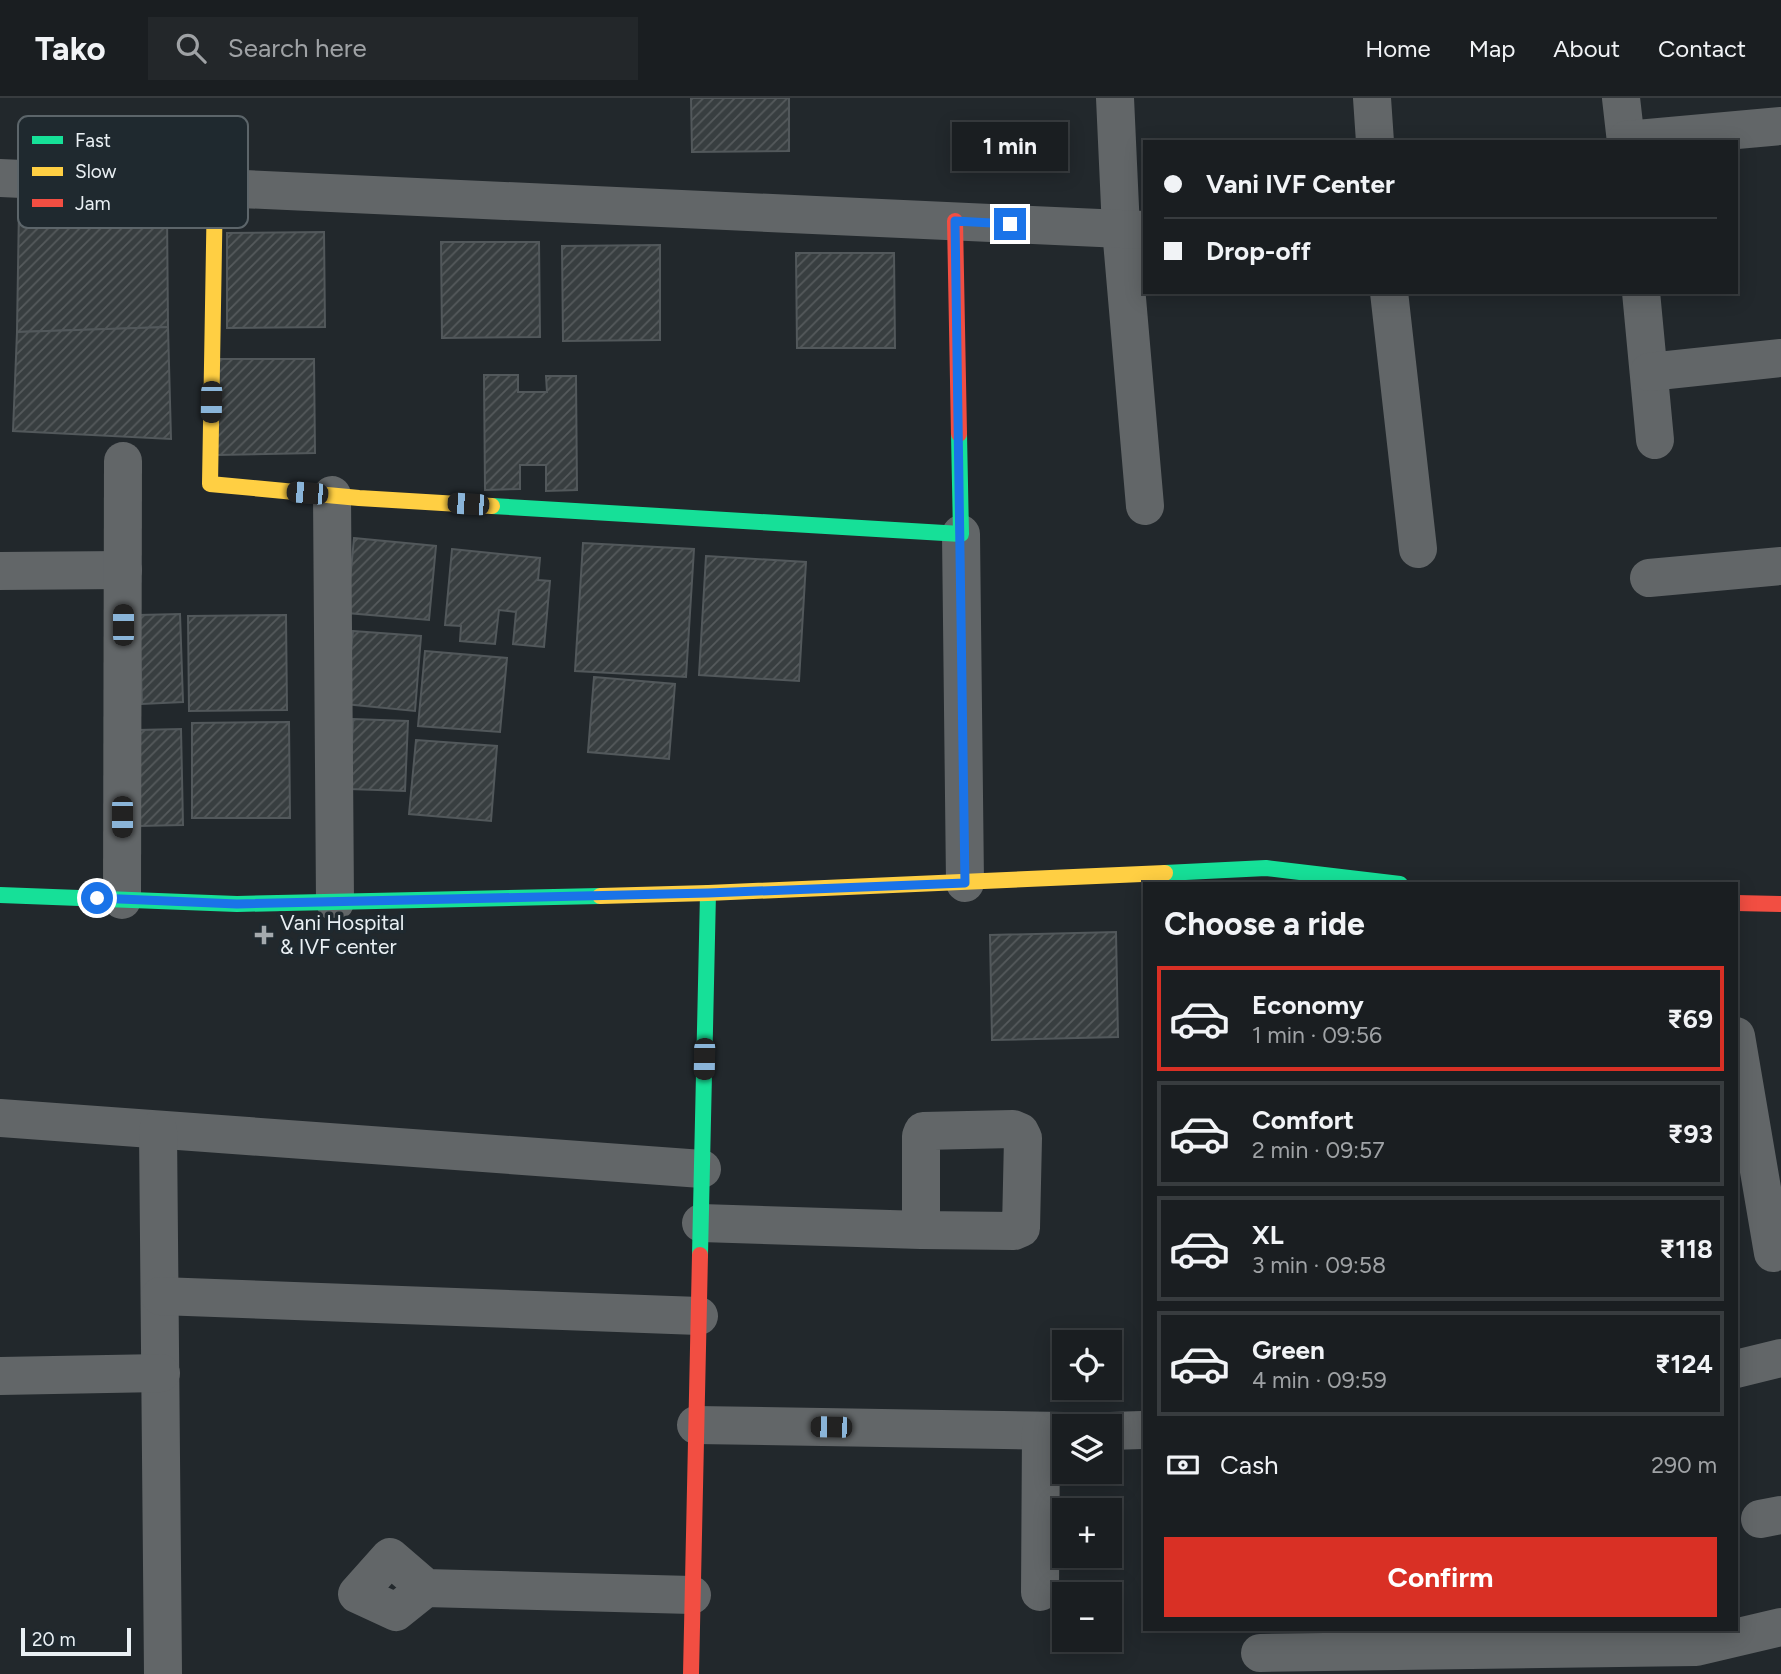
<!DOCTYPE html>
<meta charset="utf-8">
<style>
:root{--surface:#1a1e21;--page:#23272a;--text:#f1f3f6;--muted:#9fa2a5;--line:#383c3f;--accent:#d93025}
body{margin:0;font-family:Figtree,sans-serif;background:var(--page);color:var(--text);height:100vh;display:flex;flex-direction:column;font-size:26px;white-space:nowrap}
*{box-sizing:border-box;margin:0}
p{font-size:23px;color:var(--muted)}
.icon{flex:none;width:38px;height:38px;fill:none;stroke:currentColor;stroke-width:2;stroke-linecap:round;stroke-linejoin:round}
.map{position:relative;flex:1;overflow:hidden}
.details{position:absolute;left:1143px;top:784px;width:595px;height:749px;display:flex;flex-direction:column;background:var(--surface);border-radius:0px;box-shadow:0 4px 18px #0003,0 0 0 2px var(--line)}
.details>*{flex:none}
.guide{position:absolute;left:1143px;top:42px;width:595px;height:154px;border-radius:0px;box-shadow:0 4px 18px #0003,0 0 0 2px var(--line);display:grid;align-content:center;height:154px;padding:0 21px;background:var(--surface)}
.tools{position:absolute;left:1052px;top:1232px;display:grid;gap:14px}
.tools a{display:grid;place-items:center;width:70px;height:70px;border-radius:0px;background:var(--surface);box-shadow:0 4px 18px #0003,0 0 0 2px var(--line);font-size:35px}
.scale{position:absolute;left:21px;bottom:18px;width:110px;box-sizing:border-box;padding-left:7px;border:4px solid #eaf0f4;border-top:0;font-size:19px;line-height:24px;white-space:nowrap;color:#eaf0f4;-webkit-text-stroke:5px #1f292f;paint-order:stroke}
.end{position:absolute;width:32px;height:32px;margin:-16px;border:9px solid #1a73e8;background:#fff;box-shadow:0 0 0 4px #fff}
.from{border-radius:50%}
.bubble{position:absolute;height:49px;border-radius:0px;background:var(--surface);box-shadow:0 4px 18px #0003,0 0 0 2px var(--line);font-size:23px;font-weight:700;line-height:49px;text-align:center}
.car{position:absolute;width:21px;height:42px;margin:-21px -10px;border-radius:9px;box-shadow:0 0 5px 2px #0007;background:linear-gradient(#222 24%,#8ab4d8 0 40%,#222 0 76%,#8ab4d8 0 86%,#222 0)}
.guide b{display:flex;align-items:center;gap:24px;height:66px;font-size:26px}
.guide b+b{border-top:2px solid var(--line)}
.guide i{width:18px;height:18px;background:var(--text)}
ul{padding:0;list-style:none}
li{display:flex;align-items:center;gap:21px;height:105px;margin:0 14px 10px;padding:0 7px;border:4px solid var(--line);border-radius:0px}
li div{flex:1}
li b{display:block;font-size:26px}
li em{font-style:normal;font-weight:700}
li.active{border-color:var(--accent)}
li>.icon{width:63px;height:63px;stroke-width:1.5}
h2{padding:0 21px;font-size:32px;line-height:84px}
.pay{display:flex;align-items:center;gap:18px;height:77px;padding:0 21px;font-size:26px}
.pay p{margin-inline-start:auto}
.action{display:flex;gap:14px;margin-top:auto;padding:14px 21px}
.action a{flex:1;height:80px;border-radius:0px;background:var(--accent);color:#fff;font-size:28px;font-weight:700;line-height:80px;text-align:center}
header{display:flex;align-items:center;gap:42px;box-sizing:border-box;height:98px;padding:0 35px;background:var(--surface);border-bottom:2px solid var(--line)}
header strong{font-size:33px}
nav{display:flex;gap:38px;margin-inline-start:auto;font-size:24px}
.search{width:490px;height:63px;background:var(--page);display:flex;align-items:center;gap:18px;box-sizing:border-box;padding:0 24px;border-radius:0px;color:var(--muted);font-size:26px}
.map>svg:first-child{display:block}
.building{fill:url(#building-hatch);stroke:#52585b;stroke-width:2}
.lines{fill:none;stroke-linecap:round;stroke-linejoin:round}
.street{stroke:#626668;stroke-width:38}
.fast{stroke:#16e098;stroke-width:16}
.slow{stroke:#ffcf43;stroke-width:16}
.jam{stroke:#f24e42;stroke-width:16}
.route{stroke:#1a73e8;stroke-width:9}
.poi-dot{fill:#a4aaae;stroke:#1f292f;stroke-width:2.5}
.labels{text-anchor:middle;stroke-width:7;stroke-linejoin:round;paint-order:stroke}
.poi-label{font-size:21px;fill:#eaf0f4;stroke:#1f292f;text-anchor:start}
.key{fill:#1f292f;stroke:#5c656a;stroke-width:2}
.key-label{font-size:19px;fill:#eaf0f4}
</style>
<header>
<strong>Tako</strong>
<div class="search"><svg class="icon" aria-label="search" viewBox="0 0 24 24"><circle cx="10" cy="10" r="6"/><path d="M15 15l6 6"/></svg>Search here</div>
<nav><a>Home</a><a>Map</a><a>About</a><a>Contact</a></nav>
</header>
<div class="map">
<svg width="1781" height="1576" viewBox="0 0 1781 1576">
<defs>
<pattern id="building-hatch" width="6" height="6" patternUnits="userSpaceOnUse" patternTransform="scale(1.75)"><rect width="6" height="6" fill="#383e40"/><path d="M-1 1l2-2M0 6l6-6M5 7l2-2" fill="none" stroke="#555a5c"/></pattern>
</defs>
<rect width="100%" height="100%" fill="#22282c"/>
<g class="building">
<path d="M691 0H789V53L692 54Z"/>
<path d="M19 108 167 114 168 229 17 234Z"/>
<path d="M324 134 325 229 227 230V135Z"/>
<path d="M441 144H539L540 239 442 240Z"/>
<path d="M660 147V242L563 243 562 148Z"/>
<path d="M796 155H894L895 250H797Z"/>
<path d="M168 229 171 341 13 333 17 234Z"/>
<path d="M216 261H314L315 355 217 357Z"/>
<path d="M484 277H518V294H547L546 278H576L577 392 546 393V367H520V391L485 392Z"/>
<path d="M354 440 436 448 429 522 347 515Z"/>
<path d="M583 445 694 451 686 579 575 573Z"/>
<path d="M452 451 540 460 538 482 550 483 544 549 513 546 516 514 499 512 495 546 460 543 461 528 445 527Z"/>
<path d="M706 458 806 464 799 583 699 577Z"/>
<path d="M180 516 183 604 142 606 139 517Z"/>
<path d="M286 517 287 612 189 613 188 518Z"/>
<path d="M353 533 421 538 415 613 345 606Z"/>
<path d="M425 553 507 560 500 634 418 628Z"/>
<path d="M594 579 675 586 669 661 588 654Z"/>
<path d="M353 621 408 623 405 693 350 691Z"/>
<path d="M289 624 290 720H192V625Z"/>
<path d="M181 631 183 727 139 728 137 632Z"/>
<path d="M416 642 497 648 491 723 409 716Z"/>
<path d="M1116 834 1118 939 992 942 990 837Z"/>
</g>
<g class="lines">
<g class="street">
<path d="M1115 0 1121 131 1145 408"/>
<path d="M1372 0 1375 44"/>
<path d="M1621 0 1626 44"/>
<path d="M1626 42 1781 28"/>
<path d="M0 80 1144 132"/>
<path d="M1389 194 1418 451"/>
<path d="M1641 194 1655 342"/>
<path d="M1649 274 1781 260"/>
<path d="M332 397 335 804"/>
<path d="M961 436 965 785"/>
<path d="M0 473 123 472"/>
<path d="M1649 480 1781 468"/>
<path d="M122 802 123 363"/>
<path d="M1736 938 1773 1155"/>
<path d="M0 1020 702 1071"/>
<path d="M158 1032 163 1576"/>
<path d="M701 1125 921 1132V1038L923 1033 1013 1031 1020 1034 1023 1040 1021 1130 1014 1133 921 1132"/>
<path d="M160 1198 699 1218"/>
<path d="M1736 1271 1781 1260"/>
<path d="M0 1278 161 1275"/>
<path d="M696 1327 1064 1333"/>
<path d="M1110 1333 1142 1332"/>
<path d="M1760 1421 1781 1417"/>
<path d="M426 1490 390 1459 357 1496 396 1514 426 1490 692 1497"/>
<path d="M1040 1494 1041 1333"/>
<path d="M1260 1555 1696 1549 1781 1529"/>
</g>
<g class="fast">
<path d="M492 408 961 436 959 336"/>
<path d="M1165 775 1266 770 1400 786"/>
<path d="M0 797 237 806 600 798"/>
<path d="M700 1157 708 795"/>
</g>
<g class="slow">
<path d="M215 89 210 386 359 400 492 408"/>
<path d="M600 798 708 795 1165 775"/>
</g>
<g class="jam">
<path d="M955 123 959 336"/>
<path d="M1736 805 1781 806"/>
<path d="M691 1576 700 1157"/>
</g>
</g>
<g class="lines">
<path class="route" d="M97 800 237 806 708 795 965 785 955 123 1010 126"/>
</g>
<path class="poi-dot" d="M260.5 826.5h7v7h7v7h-7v7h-7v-7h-7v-7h7z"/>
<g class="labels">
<g class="poi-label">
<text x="280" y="832">Vani Hospital<tspan x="280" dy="24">&amp; IVF center</tspan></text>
</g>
</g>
<rect x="18" y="18" width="230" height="112" rx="10" class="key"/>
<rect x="32" y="38" width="31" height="8" fill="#16e098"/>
<rect x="32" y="69" width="31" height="9" fill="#ffcf43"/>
<rect x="32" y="101" width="31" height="8" fill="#f24e42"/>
<g class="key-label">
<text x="75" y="49">Fast</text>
<text x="75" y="80">Slow</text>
<text x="75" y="112">Jam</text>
</g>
</svg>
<div class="tools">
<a><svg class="icon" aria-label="locate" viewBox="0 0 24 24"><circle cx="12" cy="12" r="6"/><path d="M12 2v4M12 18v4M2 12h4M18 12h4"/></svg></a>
<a><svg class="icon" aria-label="layers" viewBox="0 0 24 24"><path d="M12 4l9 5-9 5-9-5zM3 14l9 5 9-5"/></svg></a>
<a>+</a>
<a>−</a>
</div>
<div class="scale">20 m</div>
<i class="end from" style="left:97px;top:800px"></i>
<i class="end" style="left:1010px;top:126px"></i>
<div class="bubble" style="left:952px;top:24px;width:116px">1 min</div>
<i class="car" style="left:211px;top:304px;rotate:181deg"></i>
<i class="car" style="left:307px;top:395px;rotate:275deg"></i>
<i class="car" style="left:468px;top:406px;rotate:274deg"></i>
<i class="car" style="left:123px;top:527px;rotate:0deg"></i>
<i class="car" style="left:122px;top:719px;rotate:180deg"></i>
<i class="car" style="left:704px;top:961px;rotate:181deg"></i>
<i class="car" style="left:831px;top:1329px;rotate:271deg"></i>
<div class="guide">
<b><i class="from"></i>Vani IVF Center</b>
<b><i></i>Drop-off</b>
</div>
<section class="details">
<h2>Choose a ride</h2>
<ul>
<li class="active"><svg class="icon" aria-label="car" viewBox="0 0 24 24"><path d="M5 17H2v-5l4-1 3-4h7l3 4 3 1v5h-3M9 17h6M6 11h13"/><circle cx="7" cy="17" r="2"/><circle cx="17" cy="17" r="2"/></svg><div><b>Economy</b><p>1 min · 09:56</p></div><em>₹69</em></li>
<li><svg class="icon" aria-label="car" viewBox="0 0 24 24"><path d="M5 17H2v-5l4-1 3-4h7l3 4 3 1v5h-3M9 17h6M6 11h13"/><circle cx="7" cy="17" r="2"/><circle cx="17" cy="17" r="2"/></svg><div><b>Comfort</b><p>2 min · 09:57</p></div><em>₹93</em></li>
<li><svg class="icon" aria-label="car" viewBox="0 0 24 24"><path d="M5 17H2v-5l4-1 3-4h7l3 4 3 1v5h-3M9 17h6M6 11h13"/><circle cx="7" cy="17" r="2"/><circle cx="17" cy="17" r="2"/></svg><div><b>XL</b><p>3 min · 09:58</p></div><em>₹118</em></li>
<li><svg class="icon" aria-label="car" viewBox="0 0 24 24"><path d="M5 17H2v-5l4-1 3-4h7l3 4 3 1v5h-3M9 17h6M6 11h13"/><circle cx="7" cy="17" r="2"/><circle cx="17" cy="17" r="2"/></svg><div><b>Green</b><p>4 min · 09:59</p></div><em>₹124</em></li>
</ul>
<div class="pay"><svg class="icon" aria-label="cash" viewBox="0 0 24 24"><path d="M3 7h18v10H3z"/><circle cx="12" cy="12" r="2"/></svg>Cash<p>290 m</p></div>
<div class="action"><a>Confirm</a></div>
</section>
</div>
